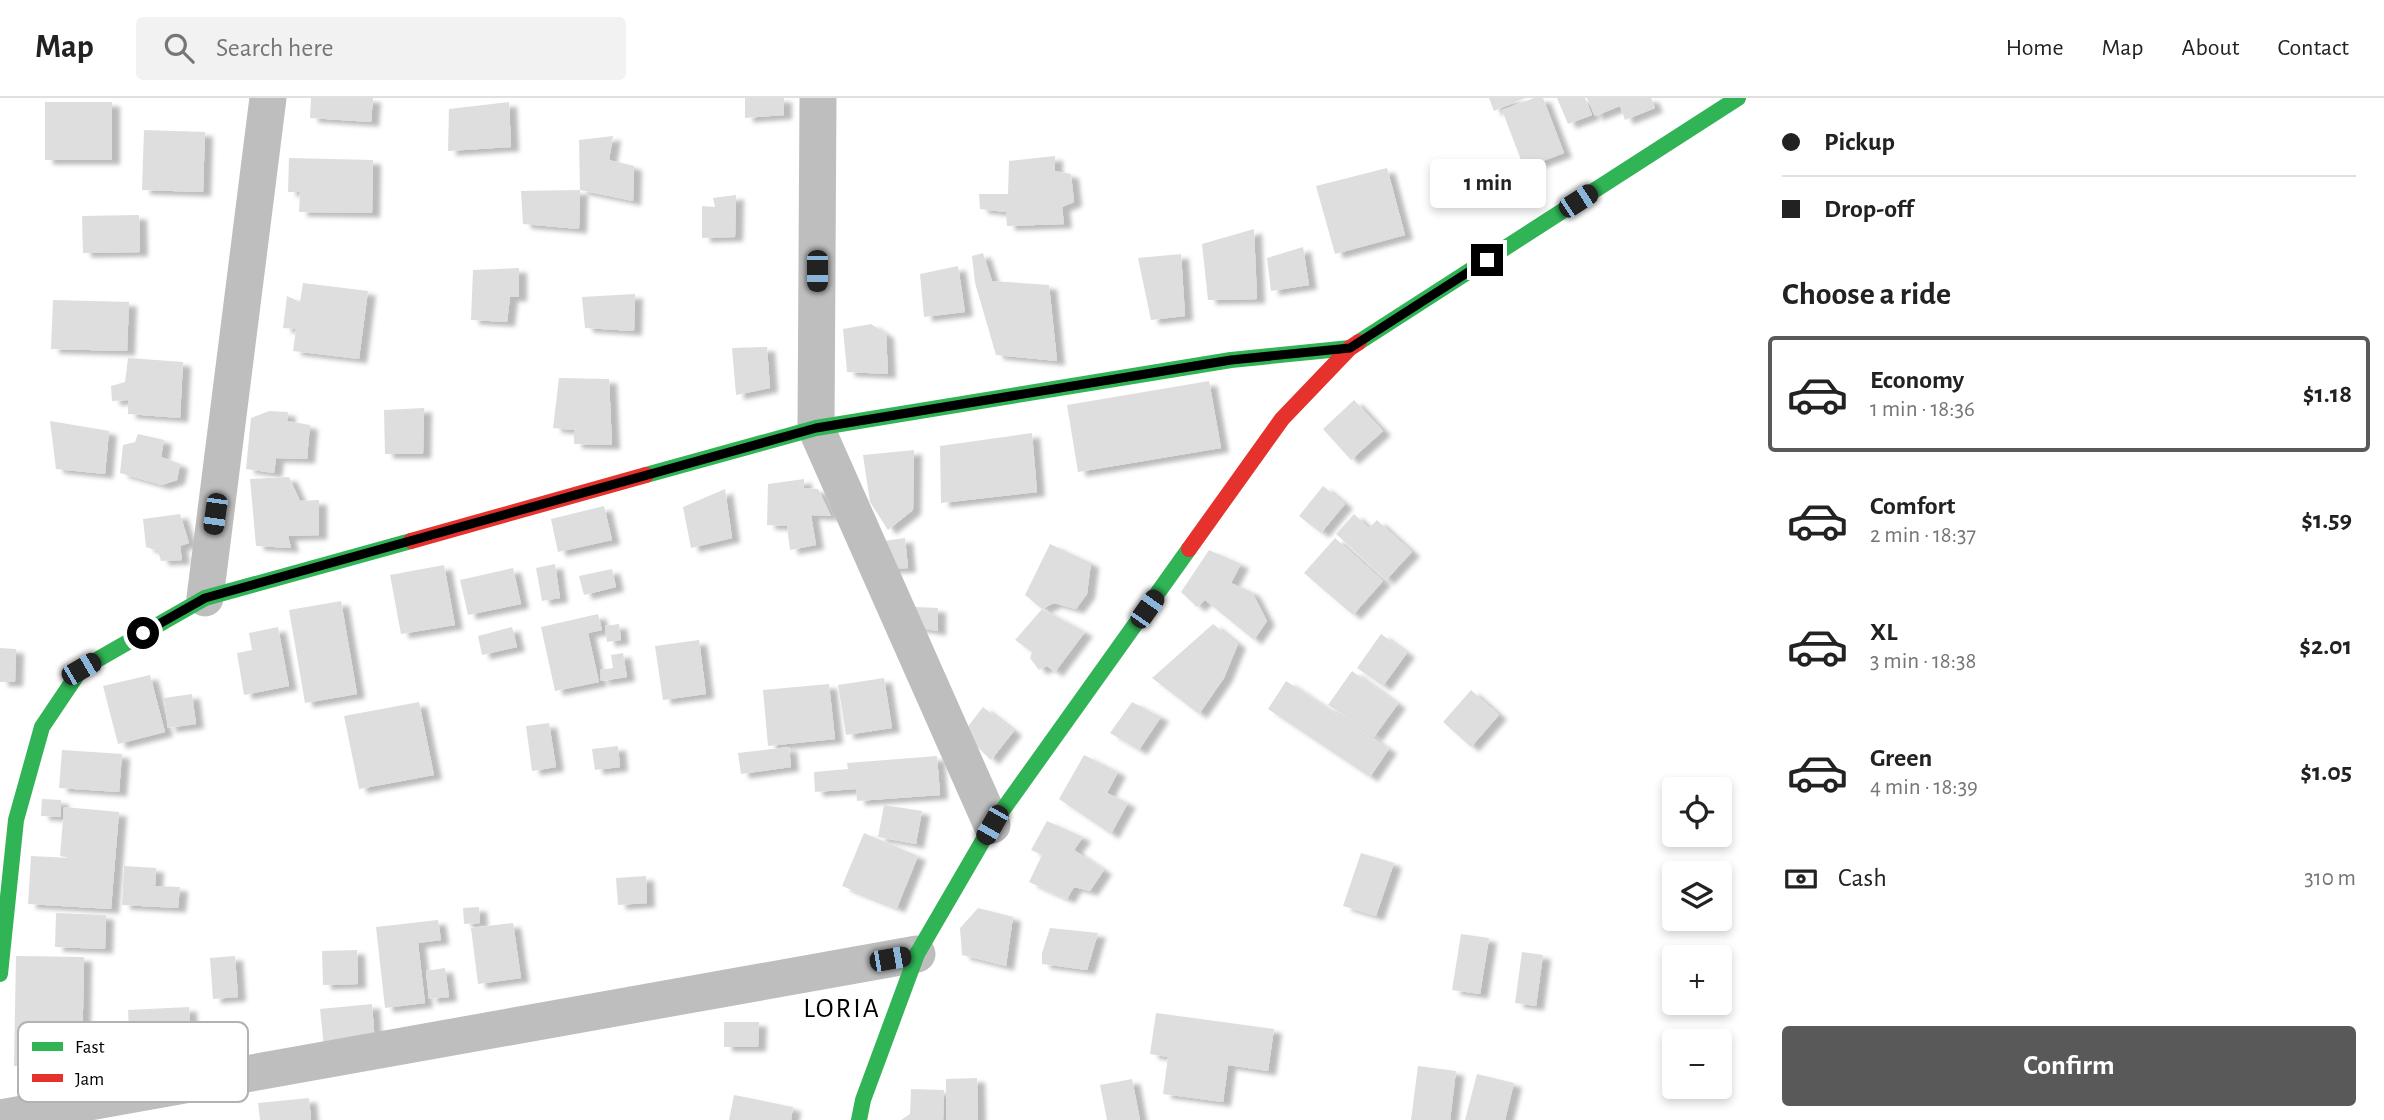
<!DOCTYPE html>
<meta charset="utf-8">
<style>
:root{--surface:#fff;--page:#f2f2f2;--text:#222;--muted:#767676;--line:#e0e0e0;--accent:#595959}
body{margin:0;font-family:"Alegreya Sans",sans-serif;background:var(--page);color:var(--text);height:100vh;display:flex;flex-direction:column;font-size:26px;white-space:nowrap}
*{box-sizing:border-box;margin:0}
p{font-size:23px;color:var(--muted)}
.icon{flex:none;width:38px;height:38px;fill:none;stroke:currentColor;stroke-width:2;stroke-linecap:round;stroke-linejoin:round}
.map{position:relative;flex:1;overflow:hidden}
.details{display:flex;flex-direction:column;background:var(--surface);width:630px}
.details>*{flex:none}
.banner{display:grid;align-content:center;height:154px;padding:0 28px;background:var(--surface)}
.controls{position:absolute;left:1662px;top:679px;display:grid;gap:14px}
.controls a{display:grid;place-items:center;width:70px;height:70px;border-radius:7px;background:var(--surface);box-shadow:0 4px 10px #0003;font-size:35px}
.end{position:absolute;width:32px;height:32px;margin:-16px;border:9px solid #000;background:#fff;box-shadow:0 0 0 4px #fff}
.from{border-radius:50%}
.bubble{position:absolute;height:49px;border-radius:7px;background:var(--surface);box-shadow:0 4px 10px #0003;font-size:23px;font-weight:700;line-height:49px;text-align:center}
.car{position:absolute;width:21px;height:42px;margin:-21px -10px;border-radius:9px;box-shadow:0 0 5px 2px #0007;background:linear-gradient(#222 24%,#8ab4d8 0 40%,#222 0 76%,#8ab4d8 0 86%,#222 0)}
.banner b{display:flex;align-items:center;gap:24px;height:66px;font-size:26px}
.banner b+b{border-top:2px solid var(--line)}
.banner i{width:18px;height:18px;background:var(--text)}
ul{padding:0;list-style:none}
li{display:flex;align-items:center;gap:21px;height:116px;margin:0 14px 10px;padding:0 14px;border:4px solid transparent;border-radius:7px}
li div{flex:1}
li b{display:block;font-size:26px}
li em{font-style:normal;font-weight:700}
li.selected{border-color:var(--accent)}
li>.icon{width:63px;height:63px;stroke-width:1.5}
h2{padding:0 28px;font-size:32px;line-height:84px}
.pay{display:flex;align-items:center;gap:18px;height:77px;padding:0 28px;font-size:26px}
.pay p{margin-inline-start:auto}
.action{display:flex;gap:14px;margin-top:auto;padding:14px 28px}
.action a{flex:1;height:80px;border-radius:7px;background:var(--accent);color:#fff;font-size:28px;font-weight:700;line-height:80px;text-align:center}
header{display:flex;align-items:center;gap:42px;box-sizing:border-box;height:98px;padding:0 35px;background:var(--surface);border-bottom:2px solid var(--line)}
header strong{font-size:33px}
nav{display:flex;gap:38px;margin-inline-start:auto;font-size:24px}
.search{width:490px;height:63px;background:var(--page);display:flex;align-items:center;gap:18px;box-sizing:border-box;padding:0 24px;border-radius:7px;color:var(--muted);font-size:26px}
main{display:flex;flex:1;min-height:0}
.map>svg:first-child{display:block}
.building{fill:#dedede;filter:url(#shadow)}
.lines{fill:none;stroke-linecap:round;stroke-linejoin:round}
.street{stroke:#bebebe;stroke-width:37}
.fast{stroke:#30b455;stroke-width:16}
.jam{stroke:#e5322d;stroke-width:16}
.route{stroke:#000;stroke-width:9}
.labels{text-anchor:middle;stroke-width:5;stroke-linejoin:round;paint-order:stroke}
.quarter-label{font-size:28px;letter-spacing:2px;fill:#000;stroke:#fff}
.key{fill:#fff;stroke:#b2b2b2;stroke-width:2}
.key-label{font-size:19px;fill:#000}
</style>
<header>
<strong>Map</strong>
<div class="search"><svg class="icon" aria-label="search" viewBox="0 0 24 24"><circle cx="10" cy="10" r="6"/><path d="M15 15l6 6"/></svg>Search here</div>
<nav><a>Home</a><a>Map</a><a>About</a><a>Contact</a></nav>
</header>
<main>
<div class="map">
<svg width="1754" height="1022" viewBox="0 0 1754 1022">
<defs>
<filter id="shadow"><feDropShadow dx="8" dy="4.5" stdDeviation="2" flood-color="#0004"/></filter>
</defs>
<rect width="100%" height="100%" fill="#fff"/>
<g class="building">
<path d="M311 0H373L371 24 310 20Z"/>
<path d="M745 0H784V17L745 20Z"/>
<path d="M1489 0H1525L1494 13Z"/>
<path d="M1534 0H1543L1564 55 1524 70 1502 12Z"/>
<path d="M1557 0H1585L1592 17 1568 26Z"/>
<path d="M1587 0H1651L1655 10 1625 22 1620 8 1595 18Z"/>
<rect x="45" y="4" width="67" height="58"/>
<path d="M509 4 511 49 448 53 449 11Z"/>
<path d="M144 32 205 34 203 94 142 92Z"/>
<path d="M613 38 609 62 634 68 633 103 580 92 579 42Z"/>
<path d="M1055 58V73L1071 76 1074 104 1062 109 1064 126 1007 128 1006 114 980 111 979 96H1008L1009 63Z"/>
<path d="M289 60 373 62 372 115 299 114 300 94H288Z"/>
<path d="M1387 70 1405 137 1335 156 1316 88Z"/>
<path d="M580 92 579 131 523 126 521 93Z"/>
<path d="M736 97 735 139 702 140V108L715 109 713 100Z"/>
<path d="M139 117 140 154 83 155 82 118Z"/>
<path d="M1254 131 1257 201 1208 202 1202 146Z"/>
<path d="M1303 149 1309 187 1271 193 1267 160Z"/>
<path d="M983 155 992 183 1049 187 1057 263 996 257 975 185 972 158Z"/>
<path d="M1181 156 1185 218 1151 222 1138 160Z"/>
<path d="M958 168 965 214 924 219 920 176Z"/>
<path d="M519 170V199H510L507 224 471 222 473 172Z"/>
<path d="M303 185 368 193 359 261 293 253 296 231 283 230 287 198 300 204Z"/>
<path d="M635 196 634 233 585 230 582 199Z"/>
<path d="M53 202 129 204 127 253 51 251Z"/>
<path d="M871 226 886 236 888 276 847 274 843 231Z"/>
<path d="M767 249 770 290 736 297 732 250Z"/>
<path d="M128 260 183 264 180 320 128 316V302L112 303 111 288 125 284Z"/>
<path d="M559 280 609 281 612 347 574 346V332L553 330Z"/>
<path d="M1209 283 1221 350 1078 374 1067 307Z"/>
<path d="M1354 302 1383 333 1351 362 1323 331Z"/>
<path d="M424 310 423 356H385L384 312Z"/>
<path d="M269 313 288 314 287 323 310 327 307 361 276 360 274 375 246 371 251 320Z"/>
<path d="M50 323 109 333 105 376 56 371Z"/>
<path d="M1032 335 1037 394 941 405 940 348Z"/>
<path d="M138 336 164 342 161 359 180 366 177 382 162 387 120 375 123 347 135 344Z"/>
<path d="M914 352 913 412 888 432 870 404 863 357Z"/>
<path d="M289 379 300 403 319 402V437L288 438 291 450 256 448 250 381Z"/>
<path d="M804 381V390L818 391 831 418 811 417 816 447 790 452 787 428 767 427 768 386Z"/>
<path d="M1323 388 1345 406 1321 435 1299 418Z"/>
<path d="M725 391 732 440 691 450 683 409Z"/>
<path d="M604 408 612 442 558 454 551 421Z"/>
<path d="M180 416 189 445 180 448 182 462 161 463 158 453 146 449 143 421Z"/>
<path d="M1354 416 1369 430 1377 422 1412 454 1386 482 1336 436Z"/>
<path d="M905 440 908 470 885 471 884 443Z"/>
<path d="M1335 440 1383 483 1353 517 1304 475Z"/>
<path d="M1050 446 1091 465 1087 496 1076 511 1054 505 1042 511 1025 497Z"/>
<path d="M1209 452 1241 466 1231 485 1252 494 1267 523 1254 542 1205 502 1197 509 1181 494Z"/>
<path d="M555 466 560 500 542 503 536 470Z"/>
<path d="M444 467 455 527 401 536 390 477Z"/>
<path d="M513 470 521 506 468 517 460 482Z"/>
<path d="M612 471 616 489 584 497 579 478Z"/>
<path d="M341 503 357 596 305 605 289 512Z"/>
<path d="M915 509 938 510V533L915 529Z"/>
<path d="M1042 511 1085 534 1055 574 1047 568 1039 572 1030 560 1032 554 1015 542Z"/>
<path d="M598 516 602 532 588 535 599 584 555 593 541 529Z"/>
<path d="M619 526 621 542 607 544 605 528Z"/>
<path d="M1213 526 1238 546 1224 580 1199 616 1152 580Z"/>
<path d="M278 529 289 588 244 597 237 555 252 552 249 535Z"/>
<path d="M512 529 517 549 482 557 478 538Z"/>
<path d="M1381 536 1407 555 1383 588 1357 570Z"/>
<path d="M699 542 706 596 663 602 655 548Z"/>
<path d="M0 550 16 551 15 584H0Z"/>
<path d="M623 555 627 579 601 583 600 572 613 570 611 557Z"/>
<path d="M1352 573 1398 606 1374 639 1328 607Z"/>
<path d="M150 577 165 634 118 646 103 588Z"/>
<path d="M884 580 892 630 846 637 838 587Z"/>
<path d="M1286 583 1389 651 1370 679 1268 611Z"/>
<path d="M829 586 835 641 768 648 763 592Z"/>
<path d="M1471 592 1499 617 1471 649 1443 624Z"/>
<path d="M192 596 196 626 168 630 164 600Z"/>
<path d="M419 604 434 677 359 691 344 618Z"/>
<path d="M1132 604 1161 619 1139 652 1110 635Z"/>
<path d="M983 609 1014 633 991 662 963 635Z"/>
<path d="M549 625 556 669 532 673 526 628Z"/>
<path d="M618 648 620 669 595 672 592 651Z"/>
<path d="M789 649 791 669 741 676 738 655Z"/>
<path d="M62 652 122 656 119 694 59 690Z"/>
<path d="M1084 657 1118 674 1107 695 1128 705 1111 736 1059 701Z"/>
<path d="M937 658 940 697 857 703 856 691 815 694 814 674 848 671 847 665Z"/>
<path d="M42 701 61 702V719L41 718Z"/>
<path d="M884 707 922 713 916 746 878 739Z"/>
<path d="M64 709 119 714 111 811 28 806 31 758 70 760 60 758Z"/>
<path d="M1047 723 1083 739 1074 752 1104 772 1090 793 1074 789 1067 801 1029 784 1042 757 1031 752Z"/>
<path d="M864 735 918 758 897 810 842 788Z"/>
<path d="M1361 755 1394 765 1376 818 1343 808Z"/>
<path d="M124 768 156 770 155 788 180 789 178 810 122 807Z"/>
<path d="M646 778 647 805 618 807 616 780Z"/>
<path d="M479 809 480 825 464 826 463 810Z"/>
<path d="M978 810 1013 819 1006 868 962 857 960 830Z"/>
<path d="M56 815 106 817 105 851 55 849Z"/>
<path d="M438 822 441 842 418 845 425 905 385 910 376 829Z"/>
<path d="M513 825 521 880 478 886 471 830Z"/>
<path d="M1050 830 1098 835 1087 872 1042 866V855Z"/>
<path d="M1461 836 1489 840 1480 896 1452 892Z"/>
<path d="M357 852 358 886 323 887 322 853Z"/>
<path d="M1522 854 1543 857 1536 908 1515 905Z"/>
<path d="M16 858 84 859 82 969 14 968Z"/>
<path d="M235 858 238 899 213 901 210 860Z"/>
<path d="M445 870 449 899 429 901 426 873Z"/>
<path d="M372 906 375 945 324 950 320 911Z"/>
<path d="M189 909 192 964 131 967 128 912Z"/>
<path d="M1156 915 1274 931 1268 973 1228 967 1223 1004 1163 996 1168 959 1150 956Z"/>
<path d="M724 924H759L758 949H724Z"/>
<path d="M1418 968 1456 973 1450 1022H1411Z"/>
<path d="M1477 976 1514 985 1505 1022H1465Z"/>
<path d="M977 980 978 1022H946V981Z"/>
<path d="M1132 981 1140 1022H1107L1100 987Z"/>
<path d="M911 991 944 992 943 1022H901L910 1016Z"/>
<path d="M734 997 793 1009 791 1022H729Z"/>
<path d="M309 1000 311 1022H260L258 1005Z"/>
</g>
<g class="lines">
<g class="street">
<path d="M818 0 816 330 992 727"/>
<path d="M205 500 268 0"/>
<path d="M0 1020 917 856"/>
</g>
<g class="fast">
<path d="M1359 244 1738 0"/>
<path d="M646 377 816 330 1231 262 1350 250"/>
<path d="M0 876 16 722 42 629 81 571 205 500 411 443"/>
<path d="M859 1022 863 1002 917 856 992 727 1189 451"/>
</g>
<g class="jam">
<path d="M411 443 646 377"/>
<path d="M1189 451 1282 321 1350 250 1359 244"/>
</g>
</g>
<g class="lines">
<path class="route" d="M143 535 205 500 816 330 1231 262 1350 250 1487 162"/>
</g>
<g class="labels">
<g class="quarter-label">
<text x="842" y="919">LORIA</text>
</g>
</g>
<rect x="18" y="924" width="230" height="80" rx="10" class="key"/>
<rect x="32" y="944" width="31" height="9" fill="#30b455"/>
<rect x="32" y="976" width="31" height="8" fill="#e5322d"/>
<g class="key-label">
<text x="75" y="955">Fast</text>
<text x="75" y="987">Jam</text>
</g>
</svg>
<div class="controls">
<a><svg class="icon" aria-label="locate" viewBox="0 0 24 24"><circle cx="12" cy="12" r="6"/><path d="M12 2v4M12 18v4M2 12h4M18 12h4"/></svg></a>
<a><svg class="icon" aria-label="layers" viewBox="0 0 24 24"><path d="M12 4l9 5-9 5-9-5zM3 14l9 5 9-5"/></svg></a>
<a>+</a>
<a>−</a>
</div>
<i class="end from" style="left:143px;top:535px"></i>
<i class="end" style="left:1487px;top:162px"></i>
<div class="bubble" style="left:1430px;top:61px;width:116px">1 min</div>
<i class="car" style="left:1578px;top:103px;rotate:57deg"></i>
<i class="car" style="left:817px;top:173px;rotate:180deg"></i>
<i class="car" style="left:215px;top:416px;rotate:188deg"></i>
<i class="car" style="left:1147px;top:511px;rotate:35deg"></i>
<i class="car" style="left:81px;top:571px;rotate:60deg"></i>
<i class="car" style="left:992px;top:727px;rotate:210deg"></i>
<i class="car" style="left:890px;top:861px;rotate:80deg"></i>
</div>
<section class="details">
<div class="banner">
<b><i class="from"></i>Pickup</b>
<b><i></i>Drop-off</b>
</div>
<h2>Choose a ride</h2>
<ul>
<li class="selected"><svg class="icon" aria-label="car" viewBox="0 0 24 24"><path d="M5 17H2v-5l4-1 3-4h7l3 4 3 1v5h-3M9 17h6M6 11h13"/><circle cx="7" cy="17" r="2"/><circle cx="17" cy="17" r="2"/></svg><div><b>Economy</b><p>1 min · 18:36</p></div><em>$1.18</em></li>
<li><svg class="icon" aria-label="car" viewBox="0 0 24 24"><path d="M5 17H2v-5l4-1 3-4h7l3 4 3 1v5h-3M9 17h6M6 11h13"/><circle cx="7" cy="17" r="2"/><circle cx="17" cy="17" r="2"/></svg><div><b>Comfort</b><p>2 min · 18:37</p></div><em>$1.59</em></li>
<li><svg class="icon" aria-label="car" viewBox="0 0 24 24"><path d="M5 17H2v-5l4-1 3-4h7l3 4 3 1v5h-3M9 17h6M6 11h13"/><circle cx="7" cy="17" r="2"/><circle cx="17" cy="17" r="2"/></svg><div><b>XL</b><p>3 min · 18:38</p></div><em>$2.01</em></li>
<li><svg class="icon" aria-label="car" viewBox="0 0 24 24"><path d="M5 17H2v-5l4-1 3-4h7l3 4 3 1v5h-3M9 17h6M6 11h13"/><circle cx="7" cy="17" r="2"/><circle cx="17" cy="17" r="2"/></svg><div><b>Green</b><p>4 min · 18:39</p></div><em>$1.05</em></li>
</ul>
<div class="pay"><svg class="icon" aria-label="cash" viewBox="0 0 24 24"><path d="M3 7h18v10H3z"/><circle cx="12" cy="12" r="2"/></svg>Cash<p>310 m</p></div>
<div class="action"><a>Confirm</a></div>
</section>
</main>
